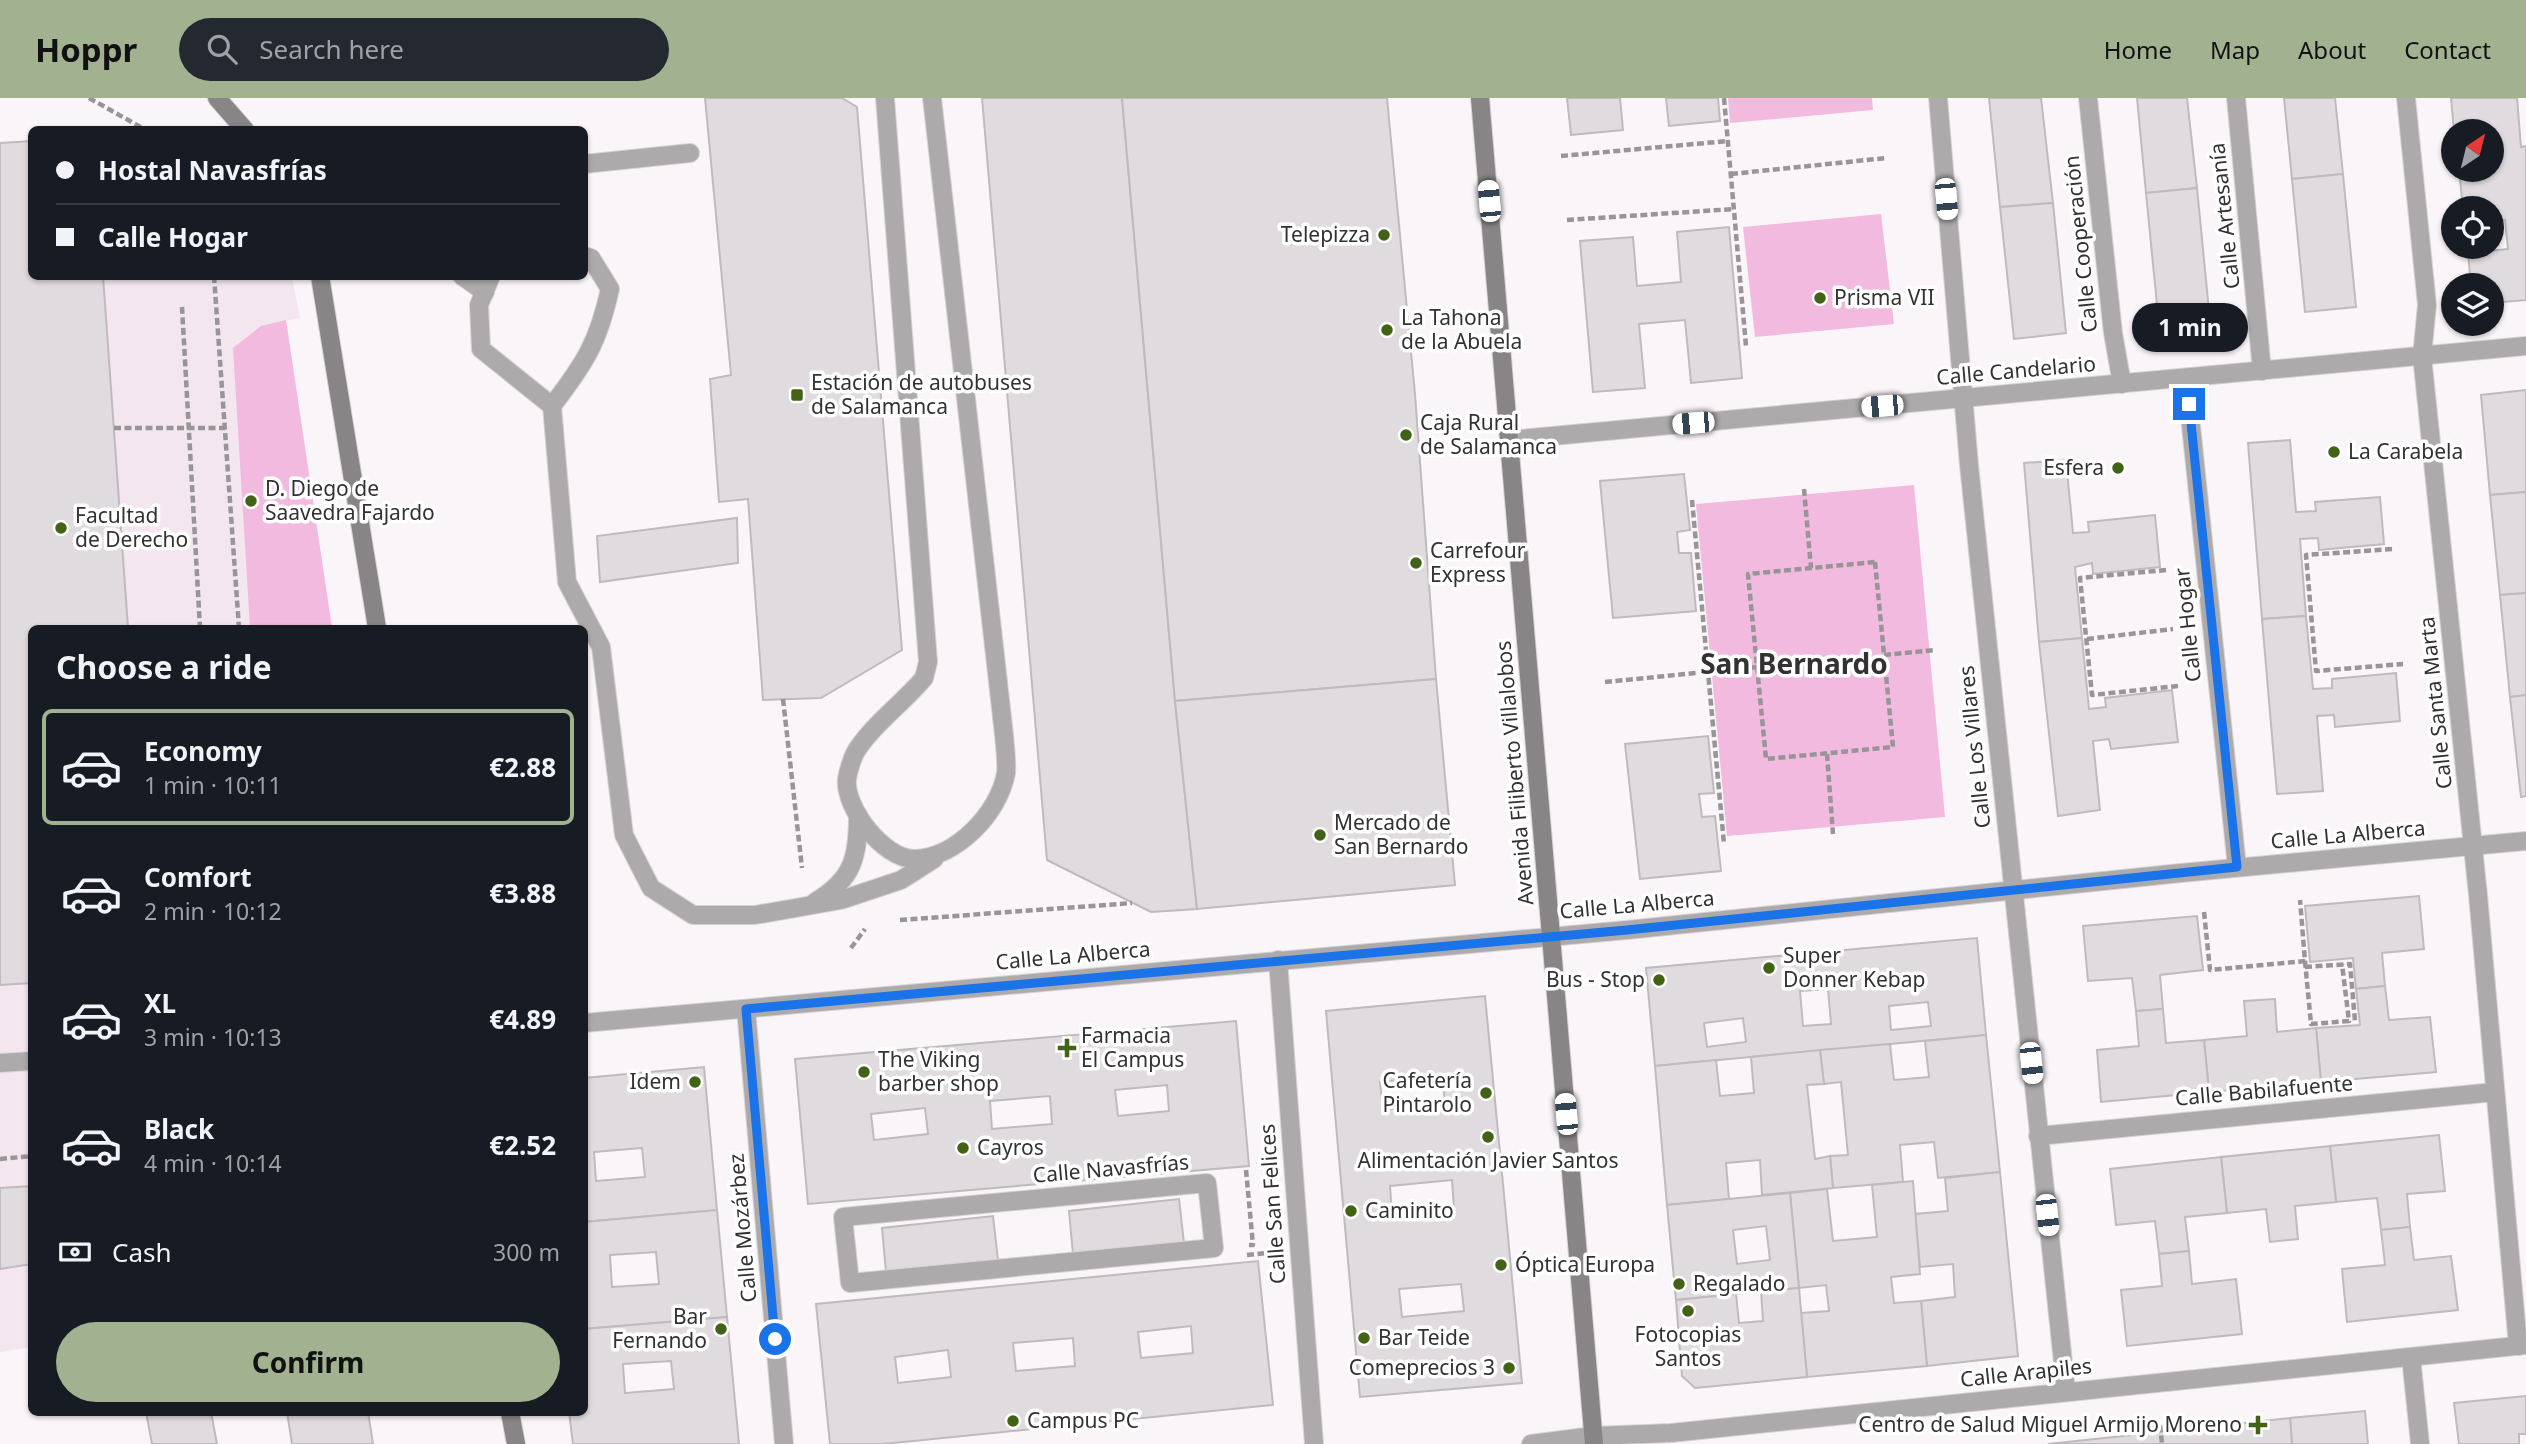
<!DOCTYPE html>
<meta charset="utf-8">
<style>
:root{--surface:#171b24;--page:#242831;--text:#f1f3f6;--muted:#9ea1a6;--line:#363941;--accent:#a2b291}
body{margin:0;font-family:"Noto Sans",sans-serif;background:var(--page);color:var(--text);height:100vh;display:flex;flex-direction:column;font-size:26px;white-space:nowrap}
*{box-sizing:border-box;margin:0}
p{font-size:23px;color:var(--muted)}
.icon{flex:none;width:38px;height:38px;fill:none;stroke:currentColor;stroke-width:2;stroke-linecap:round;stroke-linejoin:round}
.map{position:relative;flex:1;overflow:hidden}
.sheet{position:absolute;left:28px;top:527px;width:560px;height:791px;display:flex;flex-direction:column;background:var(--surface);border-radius:10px;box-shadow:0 2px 5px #0004}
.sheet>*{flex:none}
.top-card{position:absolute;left:28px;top:28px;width:560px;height:154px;border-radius:10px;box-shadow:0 2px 5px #0004;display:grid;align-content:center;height:154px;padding:0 28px;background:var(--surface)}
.needle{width:46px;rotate:35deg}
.tools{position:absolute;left:2441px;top:21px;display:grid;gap:14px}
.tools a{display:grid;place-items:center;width:63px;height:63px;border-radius:50%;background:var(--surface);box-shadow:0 2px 5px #0004;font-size:35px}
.end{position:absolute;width:32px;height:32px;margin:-16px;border:9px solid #1a73e8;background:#fff;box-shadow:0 0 0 4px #fff}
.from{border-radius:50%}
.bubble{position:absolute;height:49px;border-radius:24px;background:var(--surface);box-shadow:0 2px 5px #0004;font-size:23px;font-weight:700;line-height:49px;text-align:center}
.car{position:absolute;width:21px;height:42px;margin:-21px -10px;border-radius:9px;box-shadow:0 0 5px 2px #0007;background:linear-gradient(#fff 24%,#345 0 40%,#fff 0 76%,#345 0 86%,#fff 0)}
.top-card b{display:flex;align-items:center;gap:24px;height:66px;font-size:26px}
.top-card b+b{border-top:2px solid var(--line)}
.top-card i{width:18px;height:18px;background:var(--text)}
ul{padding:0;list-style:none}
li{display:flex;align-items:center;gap:21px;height:116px;margin:0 14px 10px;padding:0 14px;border:4px solid transparent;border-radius:10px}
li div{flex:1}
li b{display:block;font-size:26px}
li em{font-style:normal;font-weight:700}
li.current{border-color:var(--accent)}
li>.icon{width:63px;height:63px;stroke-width:1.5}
h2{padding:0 28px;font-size:32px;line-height:84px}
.pay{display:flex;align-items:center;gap:18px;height:77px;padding:0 28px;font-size:26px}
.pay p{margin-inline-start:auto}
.button{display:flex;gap:14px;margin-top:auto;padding:14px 28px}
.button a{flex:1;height:80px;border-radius:42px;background:var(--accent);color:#111;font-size:28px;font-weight:700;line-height:80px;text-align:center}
header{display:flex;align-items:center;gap:42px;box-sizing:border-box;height:98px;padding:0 35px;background:var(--accent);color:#111}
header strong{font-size:33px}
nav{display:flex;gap:38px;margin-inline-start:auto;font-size:24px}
.search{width:490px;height:63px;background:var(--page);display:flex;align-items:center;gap:18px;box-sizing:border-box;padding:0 24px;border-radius:38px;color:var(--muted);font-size:26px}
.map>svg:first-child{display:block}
.built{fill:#f3e6ee}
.green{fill:#f3badf}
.building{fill:#e0dbde;stroke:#bfbabd;stroke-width:2;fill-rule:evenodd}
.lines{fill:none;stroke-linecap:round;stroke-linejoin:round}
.lane-casing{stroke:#d6d2d4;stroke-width:20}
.street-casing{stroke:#d6d2d4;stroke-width:20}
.secondary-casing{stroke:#d6d2d4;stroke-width:20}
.path{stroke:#989597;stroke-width:4.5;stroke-dasharray:7 3.5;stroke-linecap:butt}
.lane{stroke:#acaaab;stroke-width:18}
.street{stroke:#acaaab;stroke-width:18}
.secondary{stroke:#888587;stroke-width:18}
.route{stroke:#1a73e8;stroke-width:9}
.poi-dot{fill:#426216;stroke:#fff;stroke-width:2.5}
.labels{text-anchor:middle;stroke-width:7;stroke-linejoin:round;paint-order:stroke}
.street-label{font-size:21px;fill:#333132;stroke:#fff}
.poi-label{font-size:21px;fill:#333132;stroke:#fff;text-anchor:start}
.district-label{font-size:28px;font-weight:bold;fill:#333132;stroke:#fff}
</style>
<header>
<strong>Hoppr</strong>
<div class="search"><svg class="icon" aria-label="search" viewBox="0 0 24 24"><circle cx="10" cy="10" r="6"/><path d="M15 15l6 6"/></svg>Search here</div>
<nav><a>Home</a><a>Map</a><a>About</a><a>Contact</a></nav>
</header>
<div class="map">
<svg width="2526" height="1346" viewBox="0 0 2526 1346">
<rect width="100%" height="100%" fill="#faf5f8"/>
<path class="built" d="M0 45 32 178 292 179 300 220 286 223 332 530H32V1249L0 1254Z"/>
<g class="green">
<path d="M1728 0H1872L1873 12 1730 25Z"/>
<path d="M1881 116 1894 226 1755 239 1743 129Z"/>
<path d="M286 222 332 530H250L233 250 261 228Z"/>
<path d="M1914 387 1945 719 1727 738 1696 406Z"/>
</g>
<g class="building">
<path d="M705 0H842L857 9 902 552 821 600 763 602 748 401 719 404 710 281 731 277Z"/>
<path d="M982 0H1122L1175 603 1197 811 1151 814 1047 762Z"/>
<path d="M1122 0H1387L1415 296 1436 581 1175 603Z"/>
<path d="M1567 0H1620L1623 32 1571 37Z"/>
<path d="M1666 0H1718L1720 23 1669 28Z"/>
<path d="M1989 0H2041L2053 105 2000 109Z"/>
<path d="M2137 0H2187L2197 90 2146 95Z"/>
<path d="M2284 0H2335L2343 76 2292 81Z"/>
<path d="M2451 0H2517L2521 49 2526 48V202L2492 205V187H2471L2468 155 2508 151 2505 122 2492 124V110H2463L2459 72H2492V33H2454Z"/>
<path d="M32 43V178H103L128 530H32V885L0 887V45Z"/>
<path d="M2343 76 2356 209 2305 214 2292 81Z"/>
<path d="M2197 90 2210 223 2159 227 2146 95Z"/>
<path d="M2053 105 2066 235 2014 241 2000 109Z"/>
<path d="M1729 129 1742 280 1691 285 1685 222 1639 226 1645 290 1593 294 1580 143 1633 139 1637 188 1681 184 1677 134Z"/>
<path d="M2526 292V394L2490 397 2481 297Z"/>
<path d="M2290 342 2296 414 2316 413 2315 404 2380 399 2384 446 2319 452 2318 440 2300 441 2306 518 2262 521 2248 345Z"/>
<path d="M2066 362 2073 435 2089 434 2088 424 2155 417 2160 469 2093 476 2092 465 2075 469 2082 540 2039 544 2024 365Z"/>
<path d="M1684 376 1690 432 1677 434 1679 455H1691L1696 513 1613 520 1600 383Z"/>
<path d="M2526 394V495L2500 497 2490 397Z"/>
<path d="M737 420 738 465 600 484 597 438Z"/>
<path d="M2526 495V597L2510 599 2500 497Z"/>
<path d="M2306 518 2313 591 2332 590V581L2396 575 2400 623 2335 629 2334 617 2317 618 2323 693 2277 696 2262 521Z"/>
<path d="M2082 540 2089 611 2106 609 2105 600 2172 592 2178 644 2111 651 2109 641 2093 643 2100 712 2058 718 2039 544Z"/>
<path d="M1436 581 1455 787 1197 811 1175 603Z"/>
<path d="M2526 597V698L2521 699 2510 599Z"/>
<path d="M1708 638 1714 695 1699 696 1702 719 1715 718 1721 773 1640 781 1625 646Z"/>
<path d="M2419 798 2424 851 2382 855 2385 888 2356 891 2353 860 2310 864 2305 808Z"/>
<path d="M2197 818 2203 872 2160 877 2163 911 2136 913 2132 880 2088 883 2083 828Z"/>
<path d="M1977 840 1986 937 1655 968 1646 870ZM1828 891 1831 926 1803 928 1800 893ZM1928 904 1931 928 1891 932 1889 908ZM1743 920 1746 944 1707 949 1704 925Z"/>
<path d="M2385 888 2389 922 2430 919 2436 974 2321 984 2316 930 2360 927 2356 891Z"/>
<path d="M1485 898 1522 1285 1360 1299 1326 913ZM1442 978 1445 1005 1383 1012 1380 984ZM1452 1082 1454 1110 1392 1116 1390 1088ZM1461 1186 1464 1213 1402 1219 1399 1191Z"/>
<path d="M2275 901 2277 934 2316 930 2321 984 2209 994 2204 942 2247 938 2244 903Z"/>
<path d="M2163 911 2166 945 2204 942 2209 994 2101 1004 2097 952 2139 948 2136 913Z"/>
<path d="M1236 923 1249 1068 808 1106 795 961ZM1167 987 1169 1013 1118 1018 1115 992ZM1050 998 1052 1026 992 1031 990 1003ZM925 1010 928 1036 874 1042 871 1016Z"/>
<path d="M1986 937 2000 1074 1938 1080 1934 1044 1900 1047 1903 1084 1833 1090 1830 1058 1848 1057 1841 984 1824 986 1820 952 1890 946 1894 982 1929 979 1925 943Z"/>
<path d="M1820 952 1824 986 1807 987 1815 1061 1830 1058 1833 1090 1762 1097 1760 1062 1726 1065 1729 1101 1667 1107 1655 968 1716 962 1720 998 1754 995 1751 959Z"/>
<path d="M704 969 717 1112 584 1124V980ZM642 1050 645 1079 596 1083 594 1054Z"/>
<path d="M2439 1037 2445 1093 2407 1096 2410 1129 2381 1132 2377 1100 2336 1104 2330 1048Z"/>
<path d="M2330 1048 2336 1104 2295 1108 2298 1141 2270 1144 2266 1111 2227 1115 2221 1059Z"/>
<path d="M2221 1059 2227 1115 2185 1119 2189 1153 2159 1156 2155 1123 2116 1127 2110 1071Z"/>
<path d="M2000 1074 2018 1258 1927 1268 1921 1203 1955 1199 1953 1166 1920 1169 1915 1116 1948 1113 1945 1080Z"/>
<path d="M1913 1083 1920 1176 1891 1179 1894 1205 1921 1203 1927 1268 1807 1279 1801 1215 1829 1213 1826 1187 1799 1190 1790 1095 1827 1091 1833 1143 1877 1139 1872 1087Z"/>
<path d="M32 1088V1166L0 1171V1090Z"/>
<path d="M1790 1095 1799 1190 1676 1202 1667 1107ZM1766 1128 1770 1162 1737 1166 1733 1132Z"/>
<path d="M1179 1101 1184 1145 1073 1156 1069 1113Z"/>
<path d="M717 1112 727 1219 584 1231V1124ZM656 1154 659 1186 612 1189 610 1157Z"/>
<path d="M993 1118 998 1162 886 1174 882 1130Z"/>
<path d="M2410 1129 2414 1162 2451 1158 2458 1212 2347 1224 2342 1171 2385 1167 2381 1132Z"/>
<path d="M2189 1153 2192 1186 2236 1181 2242 1236 2127 1248 2121 1192 2162 1188 2159 1156Z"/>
<path d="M1258 1163 1273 1307 883 1346H830L816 1206ZM1191 1228 1193 1255 1141 1260 1138 1234ZM1073 1240 1075 1268 1016 1273 1013 1245ZM948 1252 951 1279 898 1285 895 1259Z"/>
<path d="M1799 1190 1807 1279 1695 1290 1682 1278 1676 1202 1736 1196 1739 1225 1763 1223 1761 1193Z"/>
<path d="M727 1219 739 1346H573L569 1314H584V1231ZM671 1263 674 1291 625 1295 623 1266Z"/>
<path d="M2526 1298V1336H2519V1346H2459L2454 1305Z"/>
<path d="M2365 1313 2368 1346H2292L2290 1320Z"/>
<path d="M146 1314H211L217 1346H152Z"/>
<path d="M287 1314H368L373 1346H292Z"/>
<path d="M2290 1320 2292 1346H2048L2161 1334Z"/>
</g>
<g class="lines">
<g class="lane-casing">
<g id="lane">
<path d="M885 0 928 564 924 580C904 604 870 629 855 655 852 661 848 674 847 681 844 710 884 761 914 761 956 760 999 715 1006 675 1007 663 1005 649 1004 637L932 0"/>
<path d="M584 66 690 55"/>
<path d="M584 158 591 160 610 191C598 245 585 265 552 308L567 484 601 549 624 737 651 790 693 817H755L841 802 901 782 934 761"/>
<path d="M462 178 485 194"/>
<path d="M491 178 479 207 481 251 552 308"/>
<path d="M815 804C854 781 858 758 858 717"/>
</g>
</g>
<g class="street-casing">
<g id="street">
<path d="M1938 0 1969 367 2066 1293"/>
<path d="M2088 0 2113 235 2122 286"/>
<path d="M2236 0 2262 273"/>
<path d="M2406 0 2427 207 2422 258 2478 797 2518 1248"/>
<path d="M2186 280 2237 769"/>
<path d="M1509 342 2526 248"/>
<path d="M1278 862 1314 1346"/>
<path d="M746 911 784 1346"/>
<path d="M584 925 1627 832 2181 775 2526 743"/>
<path d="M0 965 32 963"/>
<path d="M2038 1038 2495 994"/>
<path d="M1207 1085 1214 1150 850 1185 843 1119Z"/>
<path d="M2411 1259 2420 1346"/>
<path d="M1531 1346 1593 1338 1671 1335 2526 1247"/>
</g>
</g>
<g class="secondary-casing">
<g id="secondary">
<path d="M217 0 245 32"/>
<path d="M1480 0 1594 1346"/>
<path d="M320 178 377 530"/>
<path d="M510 1314 516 1346"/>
</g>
</g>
<g class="path">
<path d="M89 0 146 32"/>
<path d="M1724 0 1746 248"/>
<path d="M1561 58 1728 43"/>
<path d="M1731 76 1886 60"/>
<path d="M1567 122 1734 111"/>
<path d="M214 178 239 530"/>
<path d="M182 209 200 530"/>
<path d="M114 330H225"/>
<path d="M1804 391 1811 470"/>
<path d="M1692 402 1724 746"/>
<path d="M2392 451 2306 457 2316 573 2403 566"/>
<path d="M1875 464 1893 649 1766 661 1748 476Z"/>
<path d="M2166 472 2080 480 2092 597 2178 588"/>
<path d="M2087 541 2173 531"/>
<path d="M1884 557 1936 552"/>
<path d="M1605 584 1757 569"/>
<path d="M783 601 802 770"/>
<path d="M1827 656 1833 736"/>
<path d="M2204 814 2210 872 2305 863 2300 802"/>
<path d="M900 822 1132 805"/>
<path d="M851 850 865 831"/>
<path d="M2305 863 2311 926 2349 923 2342 866"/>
<path d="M2305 869 2350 866 2355 923"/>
<path d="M0 1061 32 1058"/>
<path d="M1246 1072 1253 1147H1249"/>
<path d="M1247 1157 1266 1155"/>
<path d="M2160 1327 2162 1346"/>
</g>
<use href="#lane" class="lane"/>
<use href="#street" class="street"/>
<use href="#secondary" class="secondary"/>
</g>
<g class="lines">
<path class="route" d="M775 1241 746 911 1627 832 2237 769 2189 306"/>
</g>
<g class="poi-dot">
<circle cx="1384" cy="137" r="7"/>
<circle cx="1820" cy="200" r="7"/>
<circle cx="1387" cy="232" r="7"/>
<rect x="790" y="290" width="14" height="14" rx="3.5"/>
<circle cx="1406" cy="337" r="7"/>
<circle cx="2334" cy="354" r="7"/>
<circle cx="2118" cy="370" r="7"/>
<circle cx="251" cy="403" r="7"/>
<circle cx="61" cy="430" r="7"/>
<circle cx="1416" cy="465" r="7"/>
<circle cx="1320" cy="737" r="7"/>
<circle cx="1769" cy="870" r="7"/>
<circle cx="1659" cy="882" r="7"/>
<path d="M1063.5 939.5h7v7h7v7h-7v7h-7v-7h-7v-7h7z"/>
<circle cx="864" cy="974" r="7"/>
<circle cx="695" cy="984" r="7"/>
<circle cx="1486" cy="995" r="7"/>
<circle cx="1488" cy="1039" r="7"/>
<circle cx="963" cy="1050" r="7"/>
<circle cx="1351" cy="1113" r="7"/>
<circle cx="1501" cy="1167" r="7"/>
<circle cx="1679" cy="1186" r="7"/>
<circle cx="1688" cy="1213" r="7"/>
<circle cx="721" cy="1231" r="7"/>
<circle cx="1364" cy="1240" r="7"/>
<circle cx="1509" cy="1270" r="7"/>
<circle cx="1013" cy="1323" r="7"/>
<path d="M2254.5 1316.5h7v7h7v7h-7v7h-7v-7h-7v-7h7z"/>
</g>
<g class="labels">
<g class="street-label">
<text transform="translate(2225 118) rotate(-96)" y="7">Calle Artesanía</text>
<text transform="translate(2081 146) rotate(-96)" y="7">Calle Cooperación</text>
<text transform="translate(2016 273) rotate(-5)" y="7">Calle Candelario</text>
<text transform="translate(2188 527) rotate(-96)" y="7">Calle Hogar</text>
<text transform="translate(2436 605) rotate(-96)" y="7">Calle Santa Marta</text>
<text transform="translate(1975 649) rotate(-96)" y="7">Calle Los Villares</text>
<text transform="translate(1515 675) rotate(-95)" y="7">Avenida Filiberto Villalobos</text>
<text transform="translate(2348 737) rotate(-5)" y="7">Calle La Alberca</text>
<text transform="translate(1637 807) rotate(-5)" y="7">Calle La Alberca</text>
<text transform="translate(1073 858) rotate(-5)" y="7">Calle La Alberca</text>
<text transform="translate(2264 993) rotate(-5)" y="7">Calle Babilafuente</text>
<text transform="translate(1111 1071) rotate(-5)" y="7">Calle Navasfrías</text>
<text transform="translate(1273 1106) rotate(-94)" y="7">Calle San Felices</text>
<text transform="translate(743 1130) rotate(-95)" y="7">Calle Mozárbez</text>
<text transform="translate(2026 1275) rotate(-6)" y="7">Calle Arapiles</text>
</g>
<g class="poi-label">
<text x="1370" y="144" text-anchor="end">Telepizza</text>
<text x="1834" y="207">Prisma VII</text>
<text x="1401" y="227">La Tahona<tspan x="1401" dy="24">de la Abuela</tspan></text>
<text x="811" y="292">Estación de autobuses<tspan x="811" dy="24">de Salamanca</tspan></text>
<text x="1420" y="332">Caja Rural<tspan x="1420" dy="24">de Salamanca</tspan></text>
<text x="2348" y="361">La Carabela</text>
<text x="2104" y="377" text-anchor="end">Esfera</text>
<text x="265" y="398">D. Diego de<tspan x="265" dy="24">Saavedra Fajardo</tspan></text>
<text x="75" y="425">Facultad<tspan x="75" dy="24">de Derecho</tspan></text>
<text x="1430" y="460">Carrefour<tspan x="1430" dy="24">Express</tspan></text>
<text x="1334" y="732">Mercado de<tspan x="1334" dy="24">San Bernardo</tspan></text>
<text x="1783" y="865">Super<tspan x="1783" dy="24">Donner Kebap</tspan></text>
<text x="1645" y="889" text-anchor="end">Bus - Stop</text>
<text x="1081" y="945">Farmacia<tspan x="1081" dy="24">El Campus</tspan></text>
<text x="878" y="969">The Viking<tspan x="878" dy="24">barber shop</tspan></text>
<text x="1472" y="990" text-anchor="end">Cafetería<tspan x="1472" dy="24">Pintarolo</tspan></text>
<text x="681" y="991" text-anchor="end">Idem</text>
<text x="977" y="1057">Cayros</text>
<text x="1488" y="1070" text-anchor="middle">Alimentación Javier Santos</text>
<text x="1365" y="1120">Caminito</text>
<text x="1515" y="1174">Óptica Europa</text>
<text x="1693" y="1193">Regalado</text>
<text x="707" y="1226" text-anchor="end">Bar<tspan x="707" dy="24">Fernando</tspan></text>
<text x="1688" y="1244" text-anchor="middle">Fotocopias<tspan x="1688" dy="24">Santos</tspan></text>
<text x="1378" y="1247">Bar Teide</text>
<text x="1495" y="1277" text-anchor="end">Comeprecios 3</text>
<text x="1027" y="1330">Campus PC</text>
<text x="2242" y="1334" text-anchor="end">Centro de Salud Miguel Armijo Moreno</text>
</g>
<g class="district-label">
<text x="1794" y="576">San Bernardo</text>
</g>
</g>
</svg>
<div class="tools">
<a><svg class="needle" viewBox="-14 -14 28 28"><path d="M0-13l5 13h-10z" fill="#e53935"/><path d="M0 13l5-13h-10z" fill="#9ea1a6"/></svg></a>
<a><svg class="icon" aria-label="locate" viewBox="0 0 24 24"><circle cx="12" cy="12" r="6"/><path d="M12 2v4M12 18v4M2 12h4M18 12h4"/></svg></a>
<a><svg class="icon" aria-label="layers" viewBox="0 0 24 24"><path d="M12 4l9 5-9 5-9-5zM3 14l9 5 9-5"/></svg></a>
</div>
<i class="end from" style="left:775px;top:1241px"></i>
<i class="end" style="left:2189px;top:306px"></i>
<div class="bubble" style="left:2132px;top:205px;width:116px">1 min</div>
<i class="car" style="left:1946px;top:101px;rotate:175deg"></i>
<i class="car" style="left:1489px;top:103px;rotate:355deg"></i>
<i class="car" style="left:1882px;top:308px;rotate:265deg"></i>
<i class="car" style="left:1693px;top:325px;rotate:265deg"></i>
<i class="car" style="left:2031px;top:965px;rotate:174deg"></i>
<i class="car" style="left:1566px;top:1016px;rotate:355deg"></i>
<i class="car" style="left:2047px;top:1117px;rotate:174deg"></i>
<div class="top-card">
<b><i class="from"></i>Hostal Navasfrías</b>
<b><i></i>Calle Hogar</b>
</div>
<section class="sheet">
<h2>Choose a ride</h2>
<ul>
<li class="current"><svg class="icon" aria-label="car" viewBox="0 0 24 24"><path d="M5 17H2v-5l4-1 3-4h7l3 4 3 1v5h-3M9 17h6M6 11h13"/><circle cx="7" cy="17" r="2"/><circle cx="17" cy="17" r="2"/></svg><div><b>Economy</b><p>1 min · 10:11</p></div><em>€2.88</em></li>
<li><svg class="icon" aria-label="car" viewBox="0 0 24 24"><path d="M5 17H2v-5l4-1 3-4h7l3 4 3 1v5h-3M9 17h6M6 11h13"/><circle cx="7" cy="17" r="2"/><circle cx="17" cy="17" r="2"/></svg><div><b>Comfort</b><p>2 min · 10:12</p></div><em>€3.88</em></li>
<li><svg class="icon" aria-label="car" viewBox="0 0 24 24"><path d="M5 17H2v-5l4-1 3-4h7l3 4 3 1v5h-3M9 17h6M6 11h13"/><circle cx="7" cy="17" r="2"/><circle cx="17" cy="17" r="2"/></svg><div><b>XL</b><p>3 min · 10:13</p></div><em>€4.89</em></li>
<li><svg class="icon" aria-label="car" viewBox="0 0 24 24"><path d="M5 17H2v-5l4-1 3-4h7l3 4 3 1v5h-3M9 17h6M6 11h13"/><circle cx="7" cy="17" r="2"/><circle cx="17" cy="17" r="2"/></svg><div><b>Black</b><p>4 min · 10:14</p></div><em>€2.52</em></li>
</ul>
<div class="pay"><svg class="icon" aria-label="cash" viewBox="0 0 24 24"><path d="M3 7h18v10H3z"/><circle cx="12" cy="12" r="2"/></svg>Cash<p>300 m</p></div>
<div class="button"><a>Confirm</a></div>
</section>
</div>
